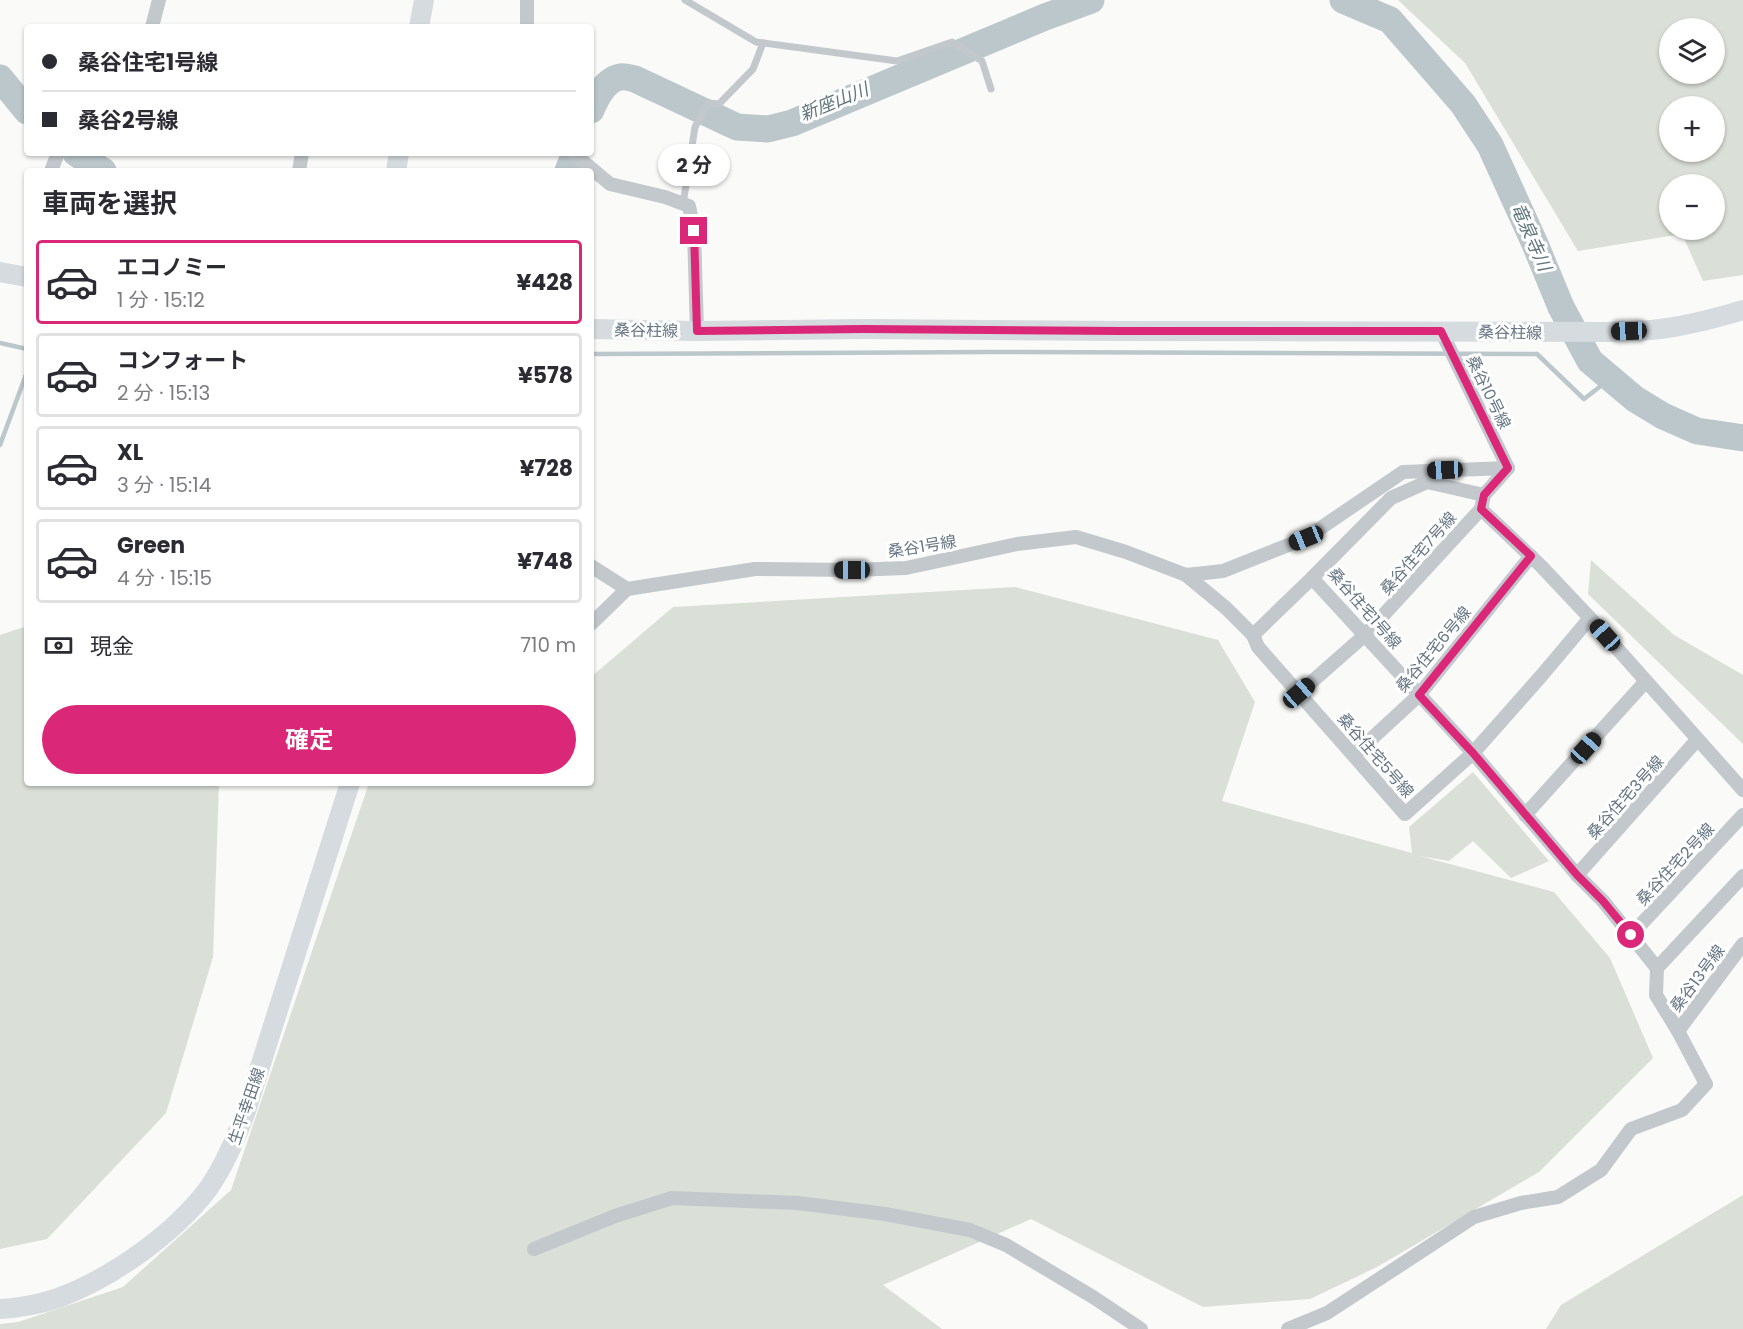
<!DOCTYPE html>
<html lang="ja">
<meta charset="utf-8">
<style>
:root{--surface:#fff;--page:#f7f7f7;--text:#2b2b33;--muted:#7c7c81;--line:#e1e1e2;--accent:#db2777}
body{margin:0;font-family:Poppins,"Noto Sans JP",sans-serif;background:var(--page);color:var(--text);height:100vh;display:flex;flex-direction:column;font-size:22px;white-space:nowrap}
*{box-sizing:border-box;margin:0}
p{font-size:20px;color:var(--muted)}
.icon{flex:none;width:33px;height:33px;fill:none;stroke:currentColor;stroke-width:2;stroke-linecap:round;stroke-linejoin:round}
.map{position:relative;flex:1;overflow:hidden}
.drawer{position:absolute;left:24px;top:168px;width:570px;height:618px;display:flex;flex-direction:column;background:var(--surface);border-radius:6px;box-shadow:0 2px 4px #0004}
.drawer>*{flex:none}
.hud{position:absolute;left:24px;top:24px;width:570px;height:132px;border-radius:6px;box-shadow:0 2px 4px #0004;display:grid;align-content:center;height:132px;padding:0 18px;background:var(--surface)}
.buttons{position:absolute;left:1659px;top:18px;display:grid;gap:12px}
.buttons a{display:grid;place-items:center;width:66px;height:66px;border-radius:50%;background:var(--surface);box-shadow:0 2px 4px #0004;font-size:30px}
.end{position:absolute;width:27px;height:27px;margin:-14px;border:8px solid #db2777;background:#fff;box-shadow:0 0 0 3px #fff}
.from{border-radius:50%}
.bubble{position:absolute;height:42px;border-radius:21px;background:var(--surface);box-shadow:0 2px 4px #0004;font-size:20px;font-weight:700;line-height:42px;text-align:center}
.car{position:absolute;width:18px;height:36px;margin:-18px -9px;border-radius:8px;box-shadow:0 0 4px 2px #0007;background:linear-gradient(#222 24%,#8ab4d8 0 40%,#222 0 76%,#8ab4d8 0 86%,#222 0)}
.hud b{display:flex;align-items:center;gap:21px;height:57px;font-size:22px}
.hud b+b{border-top:2px solid var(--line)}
.hud i{width:15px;height:15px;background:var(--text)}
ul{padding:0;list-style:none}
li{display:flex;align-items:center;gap:18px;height:84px;margin:0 12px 9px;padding:0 6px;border:3px solid var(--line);border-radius:6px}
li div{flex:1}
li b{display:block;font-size:22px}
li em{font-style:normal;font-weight:700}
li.on{border-color:var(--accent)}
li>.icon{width:54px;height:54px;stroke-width:1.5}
h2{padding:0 18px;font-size:27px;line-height:72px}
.pay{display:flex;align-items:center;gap:15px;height:66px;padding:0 18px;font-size:22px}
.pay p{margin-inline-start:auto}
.primary-button{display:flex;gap:12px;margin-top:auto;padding:12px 18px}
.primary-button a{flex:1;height:69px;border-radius:36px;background:var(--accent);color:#fff;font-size:24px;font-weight:700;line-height:69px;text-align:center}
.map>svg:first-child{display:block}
.green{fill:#dadfd7;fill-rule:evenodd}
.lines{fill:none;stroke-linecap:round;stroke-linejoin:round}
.stream{stroke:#bbc7cb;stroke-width:4.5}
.river{stroke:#bbc7cb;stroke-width:27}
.lane{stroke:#c3c8cc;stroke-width:7}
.street{stroke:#c3c8cc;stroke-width:14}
.secondary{stroke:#d6dbdf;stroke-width:20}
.route{stroke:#db2777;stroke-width:8}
.labels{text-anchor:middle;stroke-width:6;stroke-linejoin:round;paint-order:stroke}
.street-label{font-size:16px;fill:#657683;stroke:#fff}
.water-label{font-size:18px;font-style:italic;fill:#60757c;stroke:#fff}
</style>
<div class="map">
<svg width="1743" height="1329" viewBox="0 0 1743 1329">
<rect width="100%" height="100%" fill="#fafaf8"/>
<g class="green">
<path d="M1398 0H1743V275L1703 281 1682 234 1578 251 1465 63ZM1670 28H1714V74H1670ZM1714 106V152H1670V106ZM1670 184H1714V230H1670Z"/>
<path d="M1591 560 1674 635 1743 675V744L1588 594Z"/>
<path d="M1015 587 1218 640 1255 702 1222 801 1412 853 1409 827 1473 772 1549 861 1511 878 1473 841 1449 861 1420 856 1554 892 1610 958 1653 1058 1539 1172 1377 1267 1310 1299 1203 1307 1031 1219 883 1285 942 1329H0V1324L18 1322 123 1287 231 1190 369 783H591V677L673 607Z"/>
<path d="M27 626V783H219L213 957 166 1113 47 1239 0 1249V635Z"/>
<path d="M1743 1195V1329H1546L1561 1305Z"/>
</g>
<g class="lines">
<g class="stream">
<path d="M0 343 27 349"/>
<path d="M591 354 993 352 1537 354 1584 399 1611 378"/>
<path d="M0 445 27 372"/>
</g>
<g class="river">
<path d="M1343 0 1390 20 1463 104 1490 145 1535 244 1561 307 1590 361 1635 399 1663 416 1697 431 1743 438"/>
<path d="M0 78 27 111"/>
<path d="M591 110C596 98 605 80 620 77 624 76 630 78 635 79L737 127 768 129 792 123 1045 17 1091 0"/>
<path d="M76 153 103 171"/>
<path d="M568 171 575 153"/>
</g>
<g class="lane">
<path d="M685 0 756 42 897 61 952 42 982 61 991 89"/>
<path d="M683 204 695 127 708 103 719 104 753 69 763 43"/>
</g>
<g class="street">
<path d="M527 0V27"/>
<path d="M152 27 159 0"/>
<path d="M573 153 610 184 665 197 689 206 694 231 697 331"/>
<path d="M51 171 58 153"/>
<path d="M299 171 302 153"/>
<path d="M1441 331 1508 468"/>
<path d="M1508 468 1484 495 1481 509 1541 566 1590 618 1743 790"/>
<path d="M591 566 627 589 755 569 852 570 906 568 1017 544 1076 537 1126 552 1186 575 1226 608 1253 635 1258 647 1405 814 1473 753 1542 675 1590 618"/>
<path d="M1186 575 1223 571 1306 538 1403 472 1508 468"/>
<path d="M1312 578 1473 753 1577 875 1603 901 1657 968"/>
<path d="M591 624 627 589"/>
<path d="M1253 635 1312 578 1391 498 1427 482 1484 495"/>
<path d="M1299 693 1365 635 1481 509"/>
<path d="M1354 755 1419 695 1531 556"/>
<path d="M1525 815 1646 681"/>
<path d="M1577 875 1697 740"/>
<path d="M1631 935 1743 815"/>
<path d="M1657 968 1743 876"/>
<path d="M1678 1031 1743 944"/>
<path d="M534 1249 615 1216 672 1198 798 1203 885 1214 970 1230 1006 1245 1093 1297 1141 1329"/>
<path d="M1288 1329 1327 1313 1474 1217 1521 1203 1558 1197 1601 1170 1631 1129 1682 1110 1706 1084 1678 1031 1656 995 1657 968"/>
</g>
<g class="secondary">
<path d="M419 27 424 0"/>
<path d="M396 171 399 153"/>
<path d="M0 272 27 277"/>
<path d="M591 329 697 331 864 329 1120 331 1608 332C1622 331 1637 331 1651 330 1682 327 1713 319 1743 310"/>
<path d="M0 1309C19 1308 40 1304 58 1298 112 1278 174 1234 208 1189 225 1165 236 1138 246 1111L350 783"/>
</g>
</g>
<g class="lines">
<path class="route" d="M694 231 697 331 864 329 1120 331H1441L1508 468 1484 495 1481 509 1531 556 1419 695 1473 753 1577 875 1603 901 1631 935"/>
</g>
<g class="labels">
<g class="street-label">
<text transform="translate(646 330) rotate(1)" y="6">桑谷柱線</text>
<text transform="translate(1510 332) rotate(1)" y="6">桑谷柱線</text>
<text transform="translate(1489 392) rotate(64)" y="6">桑谷10号線</text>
<text transform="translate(922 546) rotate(-9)" y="6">桑谷1号線</text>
<text transform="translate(1418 553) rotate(-48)" y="6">桑谷住宅7号線</text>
<text transform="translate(1365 608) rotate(49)" y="6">桑谷住宅1号線</text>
<text transform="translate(1433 649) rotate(-50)" y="6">桑谷住宅6号線</text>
<text transform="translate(1376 755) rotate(49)" y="6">桑谷住宅5号線</text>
<text transform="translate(1625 797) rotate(-48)" y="6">桑谷住宅3号線</text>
<text transform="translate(1675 864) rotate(-47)" y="6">桑谷住宅2号線</text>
<text transform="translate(1697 978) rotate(-53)" y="6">桑谷13号線</text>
<text transform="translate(246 1106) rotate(-71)" y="6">生平幸田線</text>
</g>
<g class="water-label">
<text transform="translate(834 102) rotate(-22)" y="6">新座山川</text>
<text transform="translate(1531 237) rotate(66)" y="6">竜泉寺川</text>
</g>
</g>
</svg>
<div class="buttons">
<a><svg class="icon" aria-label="layers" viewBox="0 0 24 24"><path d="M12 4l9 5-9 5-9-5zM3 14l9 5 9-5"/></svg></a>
<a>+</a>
<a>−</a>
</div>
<i class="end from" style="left:1631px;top:935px"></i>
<i class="end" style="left:694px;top:231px"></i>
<div class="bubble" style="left:658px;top:144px;width:72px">2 分</div>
<i class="car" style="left:1629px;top:331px;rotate:268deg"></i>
<i class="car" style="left:1445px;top:470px;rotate:268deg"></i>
<i class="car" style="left:1306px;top:538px;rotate:248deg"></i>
<i class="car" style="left:852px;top:570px;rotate:270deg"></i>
<i class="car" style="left:1605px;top:635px;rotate:318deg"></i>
<i class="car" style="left:1299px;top:693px;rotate:49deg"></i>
<i class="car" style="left:1586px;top:748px;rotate:42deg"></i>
<div class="hud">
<b><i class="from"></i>桑谷住宅1号線</b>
<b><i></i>桑谷2号線</b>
</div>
<section class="drawer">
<h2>車両を選択</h2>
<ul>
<li class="on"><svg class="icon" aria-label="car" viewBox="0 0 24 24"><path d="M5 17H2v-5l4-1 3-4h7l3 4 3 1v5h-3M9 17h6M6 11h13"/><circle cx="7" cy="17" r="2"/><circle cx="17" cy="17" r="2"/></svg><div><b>エコノミー</b><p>1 分 · 15:12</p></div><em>¥428</em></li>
<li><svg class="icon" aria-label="car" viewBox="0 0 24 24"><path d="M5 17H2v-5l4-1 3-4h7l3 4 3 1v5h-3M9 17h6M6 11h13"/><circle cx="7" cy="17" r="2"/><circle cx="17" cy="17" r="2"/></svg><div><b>コンフォート</b><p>2 分 · 15:13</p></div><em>¥578</em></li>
<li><svg class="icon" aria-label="car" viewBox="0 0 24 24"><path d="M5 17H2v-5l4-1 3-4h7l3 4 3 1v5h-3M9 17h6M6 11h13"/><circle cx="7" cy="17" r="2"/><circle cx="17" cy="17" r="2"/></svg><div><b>XL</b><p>3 分 · 15:14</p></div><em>¥728</em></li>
<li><svg class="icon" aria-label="car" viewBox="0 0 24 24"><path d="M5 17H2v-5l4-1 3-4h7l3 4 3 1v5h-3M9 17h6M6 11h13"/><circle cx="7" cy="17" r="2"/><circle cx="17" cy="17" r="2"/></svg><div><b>Green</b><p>4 分 · 15:15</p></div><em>¥748</em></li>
</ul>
<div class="pay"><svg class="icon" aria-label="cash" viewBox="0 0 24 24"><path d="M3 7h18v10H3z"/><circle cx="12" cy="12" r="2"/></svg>現金<p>710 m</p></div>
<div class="primary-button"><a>確定</a></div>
</section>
</div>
